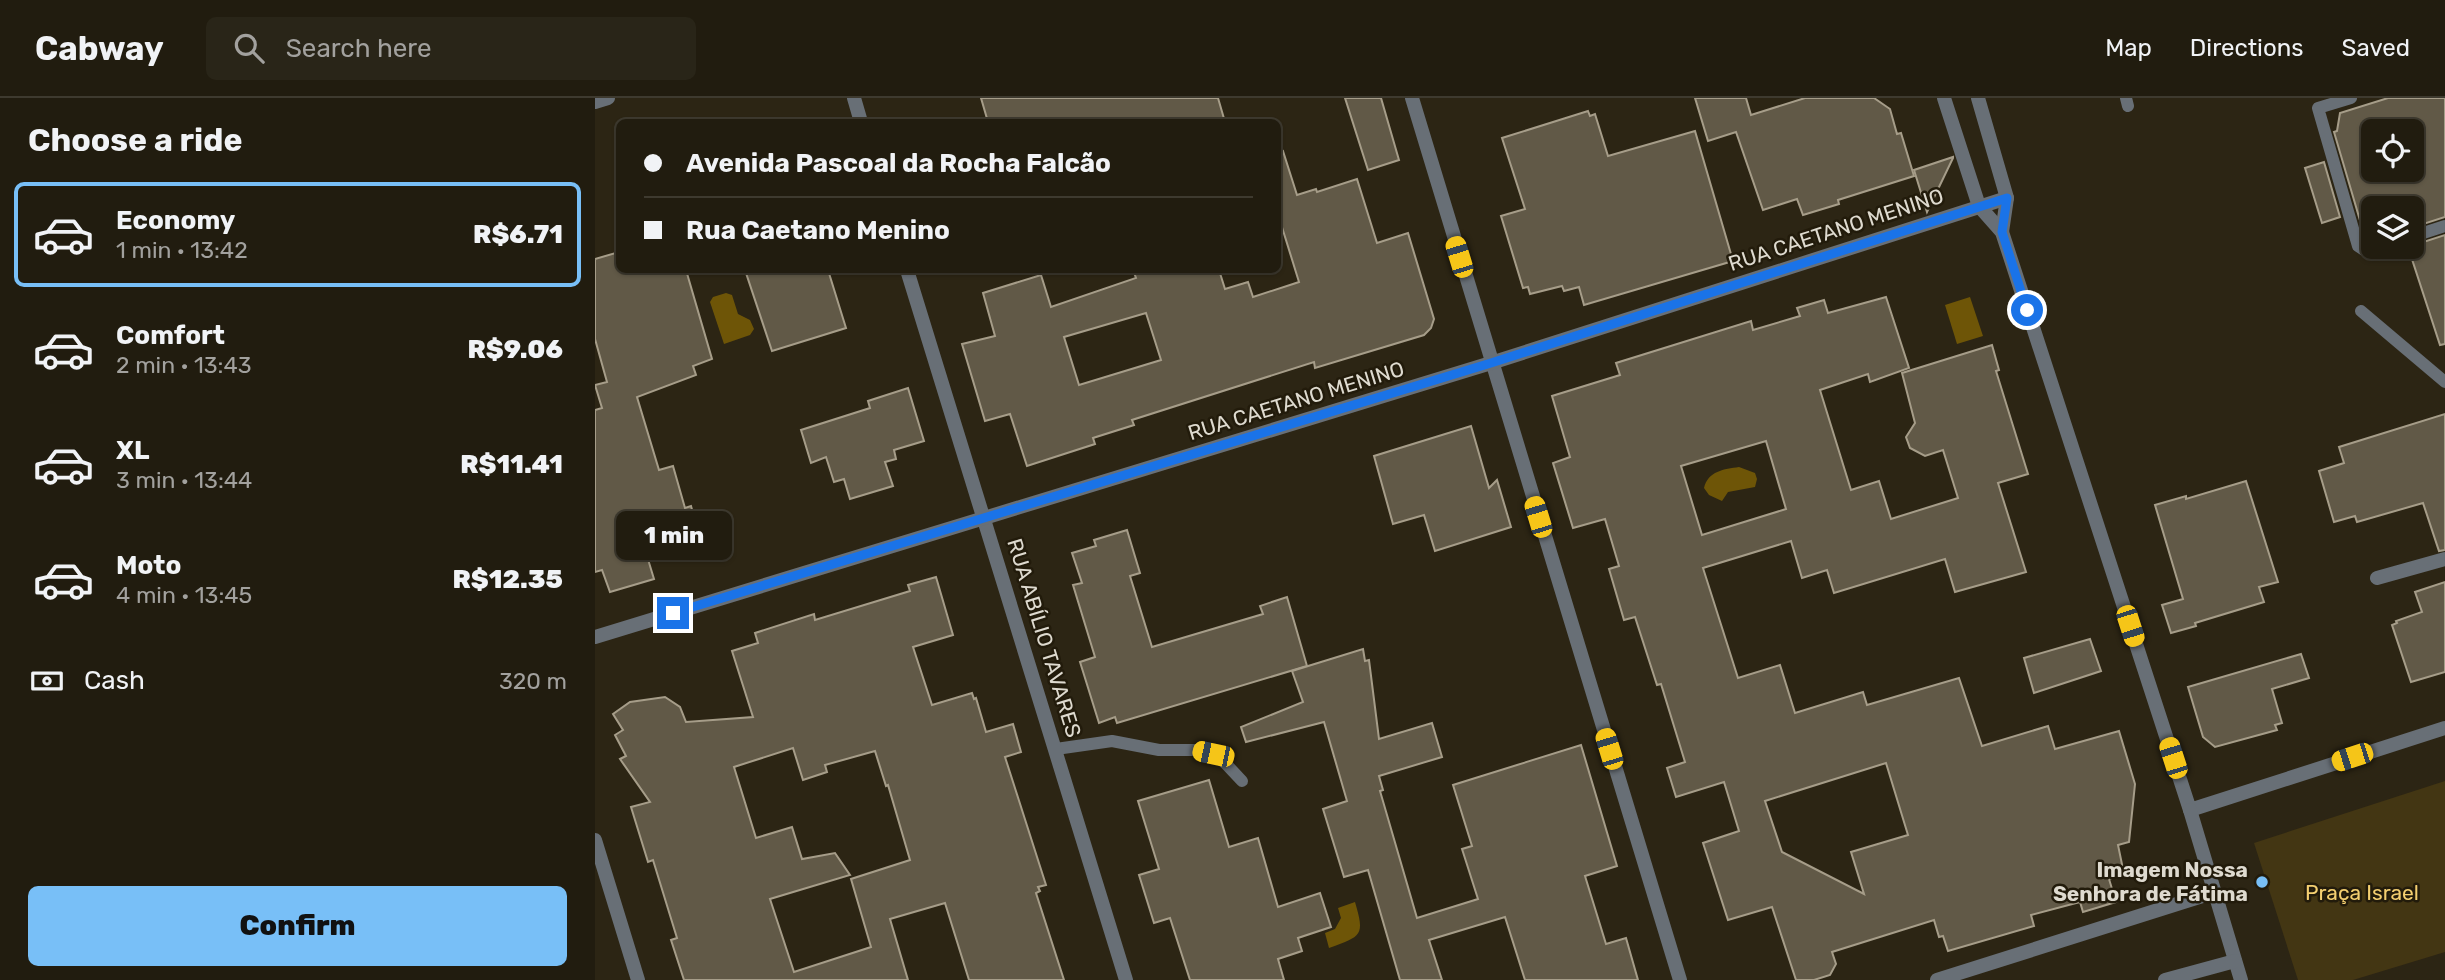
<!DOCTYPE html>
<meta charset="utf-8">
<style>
:root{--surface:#211c0f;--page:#292518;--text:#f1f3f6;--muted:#a2a19e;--line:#3e3a2f;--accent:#78bff7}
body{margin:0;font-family:Rubik,sans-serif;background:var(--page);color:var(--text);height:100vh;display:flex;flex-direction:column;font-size:26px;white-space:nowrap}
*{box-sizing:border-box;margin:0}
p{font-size:23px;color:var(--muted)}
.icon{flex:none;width:38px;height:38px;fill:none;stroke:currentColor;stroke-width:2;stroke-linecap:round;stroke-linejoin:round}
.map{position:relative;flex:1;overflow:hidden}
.details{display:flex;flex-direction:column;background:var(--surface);width:595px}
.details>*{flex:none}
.hud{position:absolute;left:21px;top:21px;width:665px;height:154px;border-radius:10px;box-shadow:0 2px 5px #0004,0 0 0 2px var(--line);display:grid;align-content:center;height:154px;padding:0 28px;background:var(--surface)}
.fabs{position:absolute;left:1766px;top:21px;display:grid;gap:14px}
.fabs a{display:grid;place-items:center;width:63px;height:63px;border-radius:10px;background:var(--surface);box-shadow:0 2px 5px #0004,0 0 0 2px var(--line);font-size:35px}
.end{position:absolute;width:32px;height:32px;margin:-16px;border:9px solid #1a73e8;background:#fff;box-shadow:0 0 0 4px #fff}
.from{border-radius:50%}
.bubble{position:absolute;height:49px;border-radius:10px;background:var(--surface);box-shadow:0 2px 5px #0004,0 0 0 2px var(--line);font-size:23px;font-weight:800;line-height:49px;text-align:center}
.car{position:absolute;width:21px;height:42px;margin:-21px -10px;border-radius:9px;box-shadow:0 0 5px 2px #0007;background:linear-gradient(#f5c518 24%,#345 0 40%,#f5c518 0 76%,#345 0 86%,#f5c518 0)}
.hud b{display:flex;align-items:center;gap:24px;height:66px;font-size:26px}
.hud b+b{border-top:2px solid var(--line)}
.hud i{width:18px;height:18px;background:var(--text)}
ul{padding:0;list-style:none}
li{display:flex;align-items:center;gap:21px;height:105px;margin:0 14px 10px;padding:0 14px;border:4px solid transparent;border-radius:10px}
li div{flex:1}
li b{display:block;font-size:26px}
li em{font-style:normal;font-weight:800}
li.active{border-color:var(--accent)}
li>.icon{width:63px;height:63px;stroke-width:1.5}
h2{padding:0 28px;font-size:32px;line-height:84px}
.pay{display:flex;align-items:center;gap:18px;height:77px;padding:0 28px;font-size:26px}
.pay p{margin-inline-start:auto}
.action{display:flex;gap:14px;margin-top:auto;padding:14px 28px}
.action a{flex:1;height:80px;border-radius:10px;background:var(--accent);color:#111;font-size:28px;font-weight:800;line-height:80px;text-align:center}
header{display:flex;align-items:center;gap:42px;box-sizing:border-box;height:98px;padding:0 35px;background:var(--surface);border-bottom:2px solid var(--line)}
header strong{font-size:33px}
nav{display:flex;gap:38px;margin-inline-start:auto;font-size:24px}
.search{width:490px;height:63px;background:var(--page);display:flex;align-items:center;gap:18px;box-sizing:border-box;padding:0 24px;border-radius:10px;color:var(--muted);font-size:26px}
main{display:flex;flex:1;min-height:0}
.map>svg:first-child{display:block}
.green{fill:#433613}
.water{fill:#6e5507}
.building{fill:#615947;stroke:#a69d89;stroke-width:2;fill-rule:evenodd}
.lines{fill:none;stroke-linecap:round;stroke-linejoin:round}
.service{stroke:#686f76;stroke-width:12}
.minor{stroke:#686f76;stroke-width:14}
.tertiary{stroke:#686f76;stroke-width:14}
.route{stroke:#1a73e8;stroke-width:9}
.poi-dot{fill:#78bff7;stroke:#221b0b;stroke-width:2.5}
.labels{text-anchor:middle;stroke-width:5;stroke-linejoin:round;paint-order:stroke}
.street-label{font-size:21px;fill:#dedacf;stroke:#221b0b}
.poi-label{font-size:21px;font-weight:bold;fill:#dedacf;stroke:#221b0b;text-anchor:end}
.park-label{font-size:21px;fill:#f4cf70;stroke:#221b0b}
</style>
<header>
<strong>Cabway</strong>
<div class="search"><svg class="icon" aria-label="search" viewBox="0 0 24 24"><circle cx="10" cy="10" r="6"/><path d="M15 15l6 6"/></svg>Search here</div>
<nav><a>Map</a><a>Directions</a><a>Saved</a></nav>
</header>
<main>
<section class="details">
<h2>Choose a ride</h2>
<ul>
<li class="active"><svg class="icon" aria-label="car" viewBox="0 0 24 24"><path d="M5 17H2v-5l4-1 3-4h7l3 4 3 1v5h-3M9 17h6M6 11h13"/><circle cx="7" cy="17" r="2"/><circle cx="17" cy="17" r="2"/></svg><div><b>Economy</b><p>1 min · 13:42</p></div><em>R$6.71</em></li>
<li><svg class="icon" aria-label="car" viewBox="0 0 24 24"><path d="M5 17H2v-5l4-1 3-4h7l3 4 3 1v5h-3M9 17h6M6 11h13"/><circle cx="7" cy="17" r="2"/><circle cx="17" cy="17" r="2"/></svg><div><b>Comfort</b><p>2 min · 13:43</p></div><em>R$9.06</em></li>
<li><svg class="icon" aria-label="car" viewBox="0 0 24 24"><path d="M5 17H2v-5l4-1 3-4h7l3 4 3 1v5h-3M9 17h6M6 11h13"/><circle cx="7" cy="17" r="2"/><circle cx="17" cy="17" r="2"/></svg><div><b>XL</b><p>3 min · 13:44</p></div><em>R$11.41</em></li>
<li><svg class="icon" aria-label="car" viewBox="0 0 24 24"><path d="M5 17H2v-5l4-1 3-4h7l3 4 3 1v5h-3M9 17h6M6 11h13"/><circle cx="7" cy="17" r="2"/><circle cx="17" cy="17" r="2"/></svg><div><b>Moto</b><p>4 min · 13:45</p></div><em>R$12.35</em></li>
</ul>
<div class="pay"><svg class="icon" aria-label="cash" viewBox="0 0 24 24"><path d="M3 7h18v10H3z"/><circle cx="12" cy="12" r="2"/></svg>Cash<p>320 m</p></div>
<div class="action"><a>Confirm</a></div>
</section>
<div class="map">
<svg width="1850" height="882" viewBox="0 0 1850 882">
<rect width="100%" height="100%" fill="#2c2514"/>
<path class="green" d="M1850 683V854L1758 882H1703L1659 745Z"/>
<g class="water">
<path d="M131 195 137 197 143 216 155 222 159 231 155 237 129 246 115 204 118 199Z"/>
<path d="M1375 199 1388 238 1362 246 1350 207Z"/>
<path d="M1144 369 1160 375 1162 381 1160 389 1133 394 1127 403 1114 397 1109 390C1113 373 1129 371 1144 369Z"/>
<path d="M760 804C770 838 767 838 734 850L730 835 740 831 746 820 743 810Z"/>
</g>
<g class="building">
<path d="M386 0H623L630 24H393Z"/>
<path d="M750 0H786L804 62 773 72Z"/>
<path d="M1100 0H1151L1156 17 1210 0H1279L1295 11 1302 36 1306 35 1319 78 1243 102 1244 106 1208 117 1202 101 1168 112 1141 34 1113 43Z"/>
<path d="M1793 0H1850V119L1816 130V110H1778V138L1773 139 1771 135 1769 136 1739 34 1742 33 1745 15ZM1778 33H1816V72H1778Z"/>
<path d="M993 13 995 18 1000 16 1013 58 1100 33 1138 163 989 207 984 189 969 193 967 188 935 196 933 189 928 190 906 118 930 111 907 40Z"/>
<path d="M688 53 702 97 721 91 722 94 762 81 782 145 813 135 839 221 836 230 829 237 720 270 719 264 537 322 539 327 498 340 500 346 432 368 415 316 390 323 367 246 400 238 388 195 446 177 456 209 541 180 538 172H624L630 191 653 184 658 199 704 184 682 113V54ZM551 215 566 262 484 287 469 239Z"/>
<path d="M1358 59V60L1332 114 1319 72Z"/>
<path d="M1729 64 1745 119 1727 125 1710 70Z"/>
<path d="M1850 137V246L1845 247 1813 149Z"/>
<path d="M24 154V172H91L117 261 98 268 101 277 42 299 64 372 78 368 90 410 96 408 105 441 52 458 59 481 15 494 7 472 0 474V312L7 310 0 287 12 284 0 241V161Z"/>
<path d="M150 172H233L251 230 177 253Z"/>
<path d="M1291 199 1314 270 1275 284 1273 276 1225 292 1256 392 1284 383 1296 421 1363 400 1348 352 1330 358 1315 350 1311 339 1320 325 1307 275 1397 247 1404 272 1401 273 1433 376 1403 385 1431 474 1360 494 1350 461 1239 495 1232 472 1207 480 1196 443 1108 470 1143 580 1185 567 1200 615 1268 594 1272 607 1364 580 1387 648 1453 628 1460 651 1524 633 1540 686 1534 744 1523 747 1529 776 1514 781 1521 804 1488 814 1485 804 1436 817 1439 828 1353 853 1348 838 1344 839 1339 822 1237 854 1241 866 1235 877 1219 882H1201L1177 809 1133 822 1108 745 1144 733 1129 684 1081 699 1072 670 1090 664 1066 586 1062 587 1040 519 1029 522 1014 471 1024 468 1010 421 978 430 958 365 975 359 957 298 1025 277 1021 265 1156 223 1158 232 1205 218 1202 210 1229 202 1233 215ZM1171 343 1191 411 1107 437 1086 368ZM1291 665 1313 737 1256 754 1269 796 1187 754 1170 703Z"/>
<path d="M313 290 329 343 299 352 301 361 290 364 298 388 255 401 249 381 239 384 231 359 216 365 206 332 275 310 273 303Z"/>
<path d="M1850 316V452L1844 453 1828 405 1762 424 1760 418 1739 424 1724 373 1749 365 1744 349Z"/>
<path d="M876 328 894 390 902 382 916 429 840 453 829 417 798 426 779 358Z"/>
<path d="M1651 383 1683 484 1664 489 1669 504 1600 525 1601 528 1576 535 1567 507 1588 501 1560 407 1591 398V401Z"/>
<path d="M532 432 545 475 535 478 557 549 668 516 665 508 692 499 712 568 522 625 520 619 504 625 485 564 500 559 478 487 487 485 477 455 501 448 499 442Z"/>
<path d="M341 479 358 537 318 549 337 607 377 595 379 601 381 600 391 634 418 626 426 654 410 659 451 787 443 789 445 793 441 795 469 882H374L350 805 295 821 313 882H89L76 842 82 840 58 762 53 764 36 709 55 704 25 661 31 658 20 637 28 632 18 616 35 604 70 599 85 609 91 624 158 619 137 553 163 545 160 535 219 516 220 522 315 493 313 487ZM198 650 208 682 232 674 230 667 280 653 291 688 293 687 315 762 256 781 276 849 199 874 175 801 255 777 240 755 207 761 197 729 161 740 139 669Z"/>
<path d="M1850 484V574L1816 584 1797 527 1802 525 1801 523 1827 514 1820 494Z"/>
<path d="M1495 541 1506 573 1439 595 1429 560Z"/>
<path d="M768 551 770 563 774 562 784 641 837 625 847 659 784 678 788 692 785 693 822 820 883 801 867 751 877 748 858 687 986 647 1022 768 990 778 1011 846 1031 840 1043 882H930L910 819 834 842 847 882H805L773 772 749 779 728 711 752 703 729 624 651 644 646 629 708 604 697 573Z"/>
<path d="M1706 556 1714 580 1677 591 1687 625 1680 627 1682 632 1620 649 1608 639 1593 589Z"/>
<path d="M614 682 634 749 663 740 683 809 725 795 736 829 703 840 707 853 683 861 689 882H595L575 820 559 825 544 777 564 771 543 703Z"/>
</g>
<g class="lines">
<g class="service">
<path d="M1531 0 1533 8"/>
<path d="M1756 0 1723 10 1763 148 1772 154 1787 149"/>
<path d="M1816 139 1850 128"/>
<path d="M1766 213 1850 284"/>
<path d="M461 651 517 643 564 652H604L618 655 631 666 647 683"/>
</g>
<g class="minor">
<path d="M259 0 266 24"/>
<path d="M817 0 1085 882"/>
<path d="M1349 0 1384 108 1407 134 1595 712 1850 630"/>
<path d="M1383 0 1412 100 1407 134"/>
<path d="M0 4 13 0"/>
<path d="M312 172 531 882"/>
<path d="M1782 480 1850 461"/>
<path d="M0 539 896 265 1412 100"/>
<path d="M0 742 43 882"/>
</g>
<g class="tertiary">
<path d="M1595 712 1646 882"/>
<path d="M1342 882 1620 794"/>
<path d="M1570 882 1640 863"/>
</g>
</g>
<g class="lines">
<path class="route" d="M78 515 896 265 1412 100 1407 134 1432 212"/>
</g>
<circle class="poi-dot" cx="1667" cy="784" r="7"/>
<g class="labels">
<g class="street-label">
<text transform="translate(1241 132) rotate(-18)" y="7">RUA CAETANO MENINO</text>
<text transform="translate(701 303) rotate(-17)" y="7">RUA CAETANO MENINO</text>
<text transform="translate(449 540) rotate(73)" y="7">RUA ABÍLIO TAVARES</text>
</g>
<g class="poi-label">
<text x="1653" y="779">Imagem Nossa<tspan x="1653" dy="24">Senhora de Fátima</tspan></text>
</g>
<g class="park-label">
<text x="1767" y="802">Praça Israel</text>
</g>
</g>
</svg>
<div class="fabs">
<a><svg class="icon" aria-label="locate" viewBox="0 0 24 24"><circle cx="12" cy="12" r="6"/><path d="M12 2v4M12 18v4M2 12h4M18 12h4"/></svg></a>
<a><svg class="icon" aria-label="layers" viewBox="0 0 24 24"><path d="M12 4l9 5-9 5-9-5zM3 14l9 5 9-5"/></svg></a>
</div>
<i class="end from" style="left:1432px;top:212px"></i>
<i class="end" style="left:78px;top:515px"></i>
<div class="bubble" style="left:21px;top:413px;width:116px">1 min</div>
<i class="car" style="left:864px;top:159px;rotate:343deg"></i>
<i class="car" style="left:943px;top:419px;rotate:343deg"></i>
<i class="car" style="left:1535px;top:528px;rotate:162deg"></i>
<i class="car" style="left:1014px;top:651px;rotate:343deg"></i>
<i class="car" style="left:618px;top:656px;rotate:282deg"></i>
<i class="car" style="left:1757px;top:659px;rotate:252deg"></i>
<i class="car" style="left:1578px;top:660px;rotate:342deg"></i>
<div class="hud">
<b><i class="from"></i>Avenida Pascoal da Rocha Falcão</b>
<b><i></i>Rua Caetano Menino</b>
</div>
</div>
</main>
